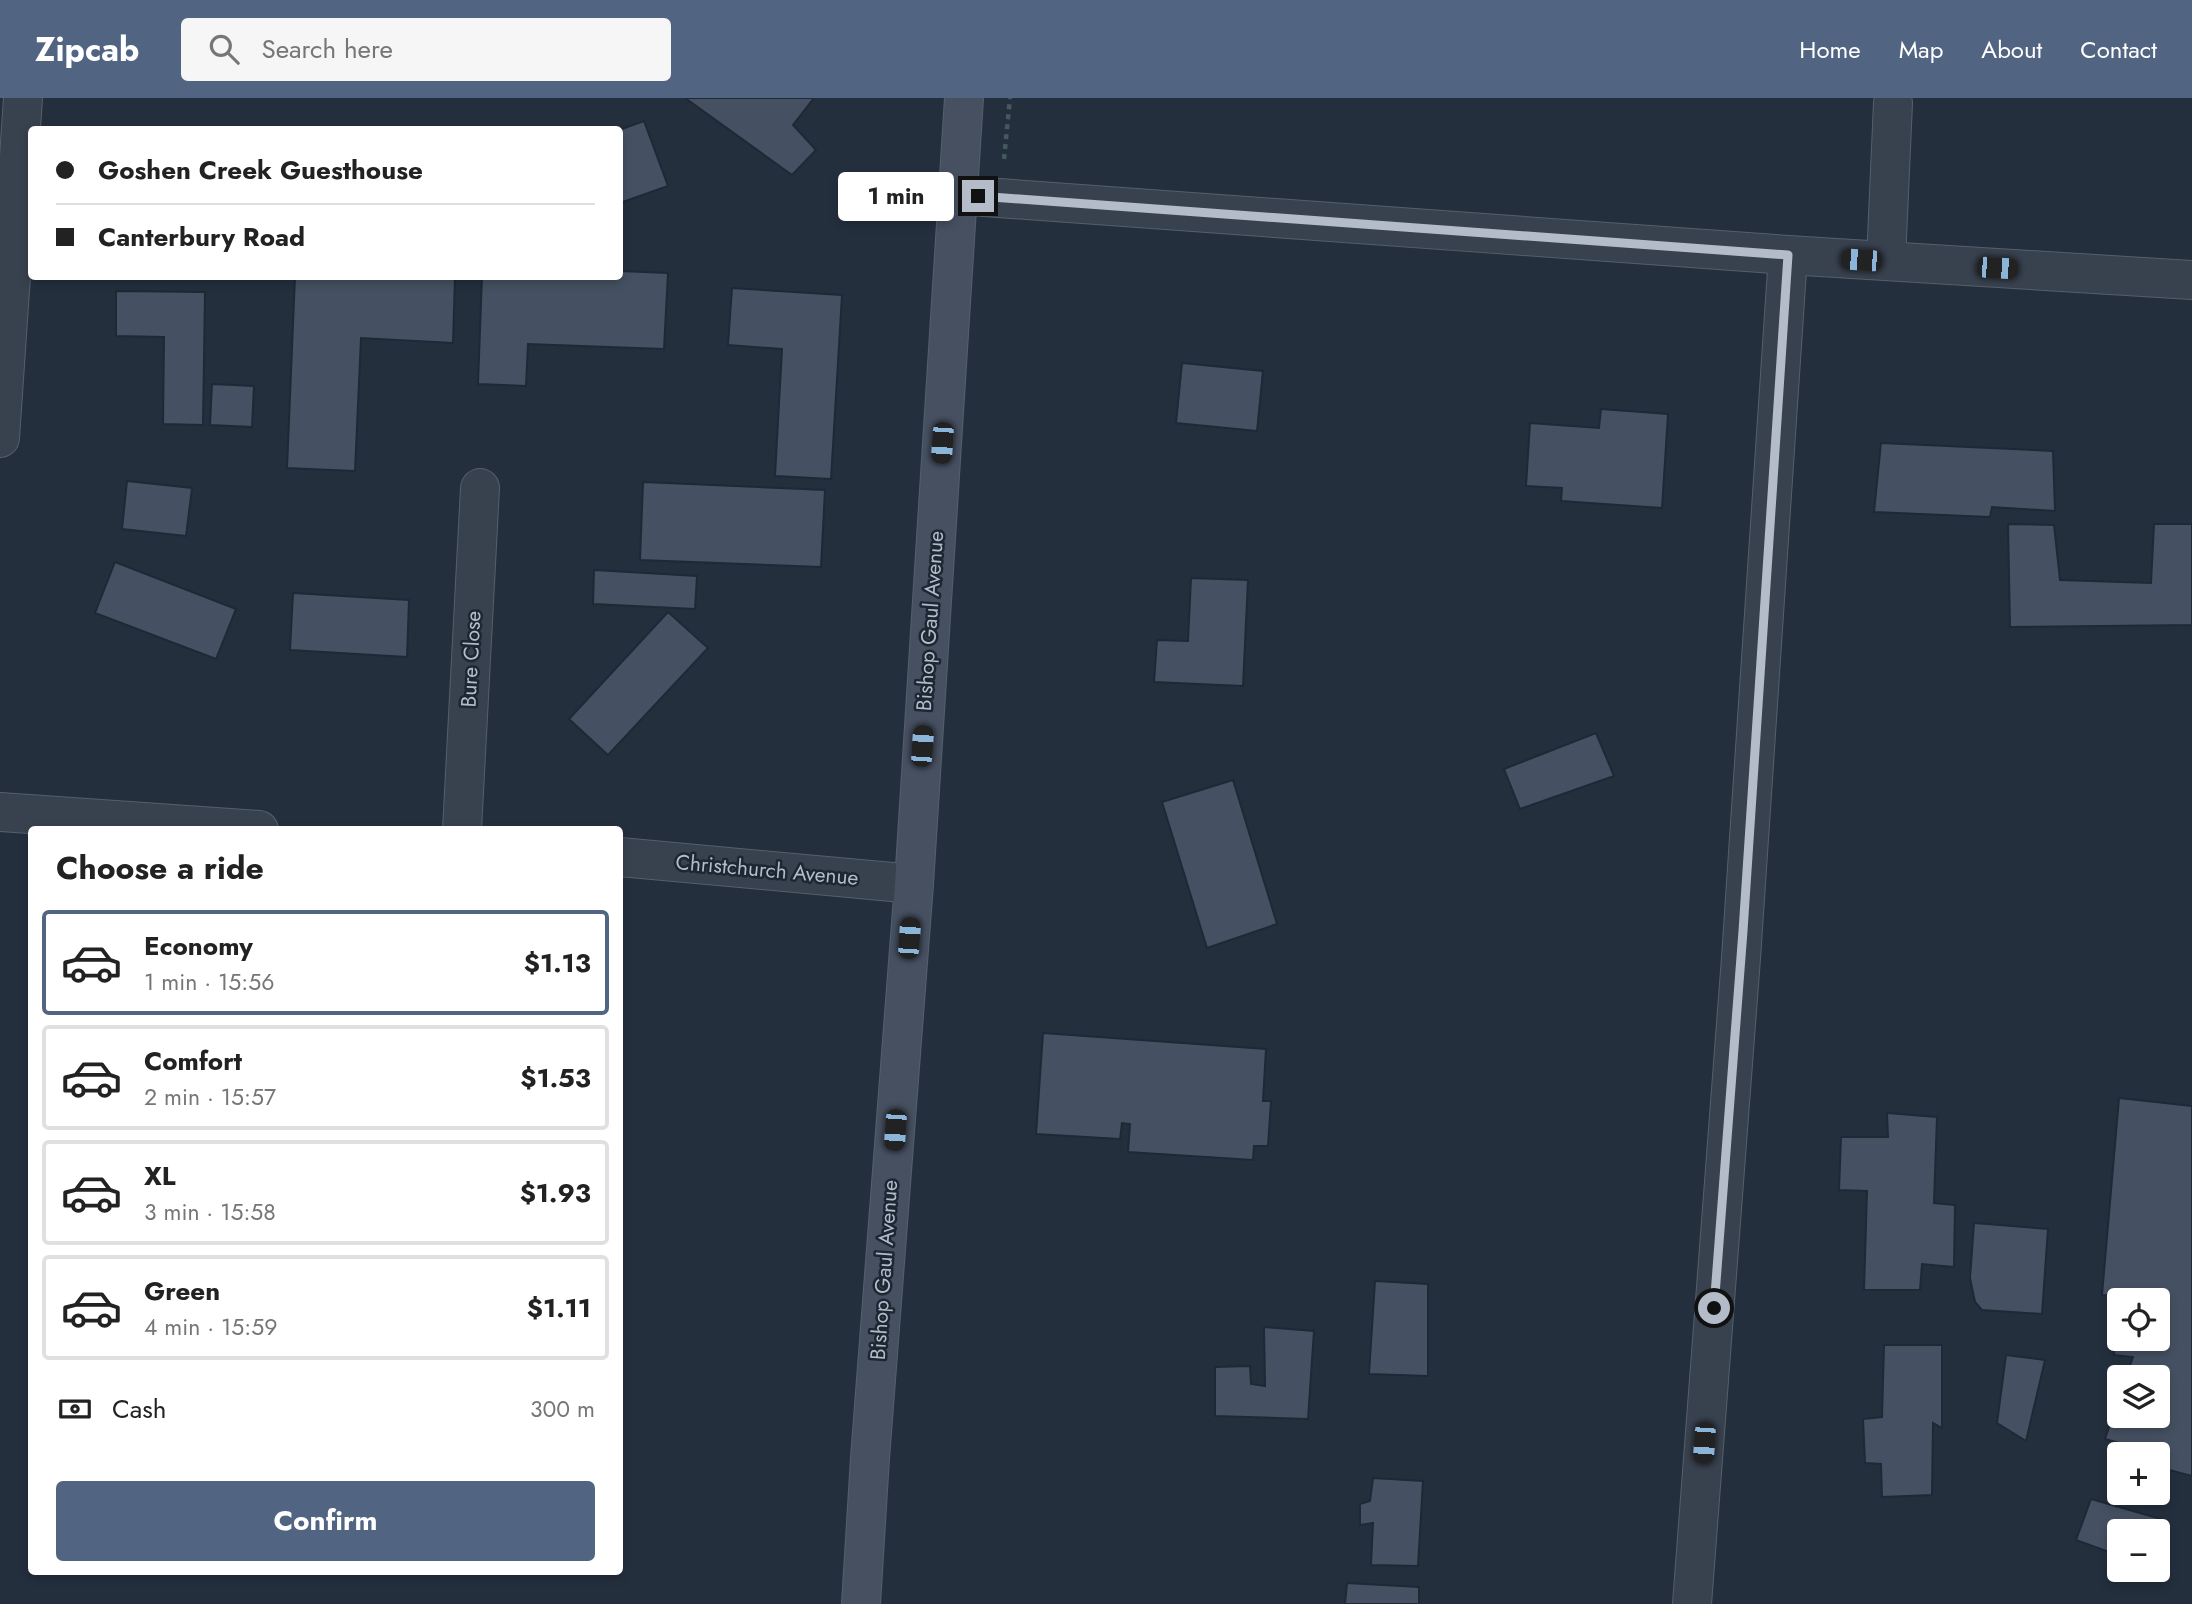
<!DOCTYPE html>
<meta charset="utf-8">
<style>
:root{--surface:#fff;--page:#f6f6f6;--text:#222;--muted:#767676;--line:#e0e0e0;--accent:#516482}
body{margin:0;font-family:Jost,sans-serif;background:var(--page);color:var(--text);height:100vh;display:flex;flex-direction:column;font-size:26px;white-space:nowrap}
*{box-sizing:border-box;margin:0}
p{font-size:23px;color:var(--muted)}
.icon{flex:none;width:38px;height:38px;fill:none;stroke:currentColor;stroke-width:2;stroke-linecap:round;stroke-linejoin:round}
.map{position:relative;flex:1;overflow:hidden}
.details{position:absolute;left:28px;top:728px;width:595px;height:749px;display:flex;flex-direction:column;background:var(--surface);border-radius:7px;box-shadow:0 4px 10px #0003}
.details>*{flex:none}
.banner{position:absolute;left:28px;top:28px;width:595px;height:154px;border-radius:7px;box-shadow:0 4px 10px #0003;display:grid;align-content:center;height:154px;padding:0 28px;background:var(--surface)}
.controls{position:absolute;left:2107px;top:1190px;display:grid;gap:14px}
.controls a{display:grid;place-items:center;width:63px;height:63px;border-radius:7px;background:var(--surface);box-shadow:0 4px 10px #0003;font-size:35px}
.end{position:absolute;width:32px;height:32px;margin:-16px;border:9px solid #b4bcc9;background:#111;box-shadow:0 0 0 4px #111}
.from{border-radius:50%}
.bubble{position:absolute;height:49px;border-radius:7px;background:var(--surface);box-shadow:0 4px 10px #0003;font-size:23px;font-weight:700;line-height:49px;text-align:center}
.car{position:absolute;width:21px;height:42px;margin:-21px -10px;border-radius:9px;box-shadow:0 0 5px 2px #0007;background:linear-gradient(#222 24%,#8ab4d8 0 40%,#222 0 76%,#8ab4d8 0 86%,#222 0)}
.banner b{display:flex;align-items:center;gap:24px;height:66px;font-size:26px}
.banner b+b{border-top:2px solid var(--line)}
.banner i{width:18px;height:18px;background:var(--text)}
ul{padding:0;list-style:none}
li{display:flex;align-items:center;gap:21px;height:105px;margin:0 14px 10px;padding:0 14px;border:4px solid var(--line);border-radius:7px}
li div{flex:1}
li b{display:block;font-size:26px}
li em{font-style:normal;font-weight:700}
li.on{border-color:var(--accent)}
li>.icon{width:63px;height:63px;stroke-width:1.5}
h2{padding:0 28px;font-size:32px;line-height:84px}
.pay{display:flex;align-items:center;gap:18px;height:77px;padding:0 28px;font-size:26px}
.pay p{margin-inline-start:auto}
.button{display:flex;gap:14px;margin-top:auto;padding:14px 28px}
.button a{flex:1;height:80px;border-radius:7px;background:var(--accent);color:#fff;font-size:28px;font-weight:700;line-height:80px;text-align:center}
header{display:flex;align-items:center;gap:42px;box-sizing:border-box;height:98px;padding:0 35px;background:var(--accent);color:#fff}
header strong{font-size:33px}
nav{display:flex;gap:38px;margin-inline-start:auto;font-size:24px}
.search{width:490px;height:63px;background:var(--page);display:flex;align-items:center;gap:18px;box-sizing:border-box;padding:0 24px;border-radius:7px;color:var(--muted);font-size:26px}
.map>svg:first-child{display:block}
.building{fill:#455162;stroke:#1f2835;stroke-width:2;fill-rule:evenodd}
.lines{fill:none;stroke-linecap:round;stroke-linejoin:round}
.minor-casing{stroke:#565f6c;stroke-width:40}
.secondary-casing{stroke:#565f6c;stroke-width:40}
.path{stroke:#44595c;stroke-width:4.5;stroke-dasharray:5 5;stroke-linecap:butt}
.minor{stroke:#38414e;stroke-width:38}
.secondary{stroke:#465061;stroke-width:38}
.route{stroke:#b4bcc9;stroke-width:9}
.labels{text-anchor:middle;stroke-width:5;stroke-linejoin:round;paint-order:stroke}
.street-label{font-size:21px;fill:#b4bcc9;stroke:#1d2633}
</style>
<header>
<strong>Zipcab</strong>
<div class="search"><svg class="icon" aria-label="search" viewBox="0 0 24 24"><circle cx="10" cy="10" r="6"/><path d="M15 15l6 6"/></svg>Search here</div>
<nav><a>Home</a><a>Map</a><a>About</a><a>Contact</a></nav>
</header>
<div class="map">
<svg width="2192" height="1506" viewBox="0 0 2192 1506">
<rect width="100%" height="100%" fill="#242f3e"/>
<g class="building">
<path d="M685 0H814L793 27 816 52 792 77Z"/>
<path d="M644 23 668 88 620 105 619 32Z"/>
<path d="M620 173 668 175 664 251 528 246 526 288 478 286 482 178H620Z"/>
<path d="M295 178H455L453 245 361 240 355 373 287 370Z"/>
<path d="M732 190 842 197 831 381 775 378 782 251 728 247Z"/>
<path d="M116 193 205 194 203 327 163 326 164 239 116 238Z"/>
<path d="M1182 265 1263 273 1257 333 1176 325Z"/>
<path d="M212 286 254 288 252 329 210 327Z"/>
<path d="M1601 311 1668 316 1662 410 1561 403 1562 390 1526 388 1530 325 1599 330Z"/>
<path d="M1881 345 2053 353 2055 413 1992 409 1990 419 1874 414Z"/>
<path d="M127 383 192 390 186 438 122 431Z"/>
<path d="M643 384 825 392 821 469 640 462Z"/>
<path d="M2008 426 2054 427 2060 482 2151 485 2154 426H2192V527L2010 529Z"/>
<path d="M115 464 236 511 216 561 95 515Z"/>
<path d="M594 472 697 478 695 511 593 506Z"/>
<path d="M1191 480 1248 482 1243 588 1154 584 1157 542 1188 543Z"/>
<path d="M293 495 409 502 407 559 290 552Z"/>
<path d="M668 514 708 550 608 657 569 621Z"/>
<path d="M1596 635 1614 678 1520 711 1504 671Z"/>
<path d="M1233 682 1277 826 1207 850 1162 704Z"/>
<path d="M1043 935 1266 951 1263 1003H1271L1268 1048H1254L1253 1062 1128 1054 1130 1026 1122 1025 1120 1041 1036 1036Z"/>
<path d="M2119 1000 2192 1008V1378L2158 1369V1356L2105 1341 2119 1299V1318H2158V1279H2126L2133 1259 2114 1257 2117 1198 2102 1197ZM2119 1202H2158V1241H2119Z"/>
<path d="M1887 1015 1937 1019 1934 1105 1955 1107 1954 1169 1922 1166 1920 1192H1864L1867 1093 1839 1092 1841 1039H1888Z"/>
<path d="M1974 1125 2048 1131 2042 1216 1982 1212 1975 1204 1970 1180Z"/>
<path d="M1375 1183 1428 1186V1278L1369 1276Z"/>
<path d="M1264 1229 1314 1233 1308 1321 1215 1318V1269L1250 1268 1251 1286 1265 1288Z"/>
<path d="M1884 1247H1942V1330L1933 1325 1932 1397 1882 1399 1881 1366 1865 1365 1863 1321 1882 1319Z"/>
<path d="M2006 1257 2045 1262 2026 1343 1997 1325Z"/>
<path d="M1373 1380 1423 1383 1418 1468 1371 1467 1373 1425 1360 1427V1406L1370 1403Z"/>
<path d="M2091 1401 2168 1423 2158 1458V1433H2119V1450L2114 1448 2109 1454 2076 1442Z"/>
<path d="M1347 1485 1419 1489V1506H1345Z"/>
</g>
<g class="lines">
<g class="minor-casing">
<g id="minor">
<path d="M957 97 1788 157 2192 182"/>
<path d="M1886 163 1893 5"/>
<path d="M0 340 23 0"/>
<path d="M0 714 259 732"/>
<path d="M462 732 480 390"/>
<path d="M620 759 914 786"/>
<path d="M1692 1506 1741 860 1788 157"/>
</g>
</g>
<g class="secondary-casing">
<path id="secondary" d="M861 1506 870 1360 914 786 964 0"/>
</g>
<path class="path" d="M1004 61 1010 0"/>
<use href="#minor" class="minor"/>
<use href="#secondary" class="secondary"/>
</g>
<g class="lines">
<path class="route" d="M978 98 1788 157 1743 833 1714 1210"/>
</g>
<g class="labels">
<g class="street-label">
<text transform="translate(930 523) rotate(-86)" y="7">Bishop Gaul Avenue</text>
<text transform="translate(471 561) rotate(-87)" y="7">Bure Close</text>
<text transform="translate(767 772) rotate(5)" y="7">Christchurch Avenue</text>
<text transform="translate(884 1172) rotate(-86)" y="7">Bishop Gaul Avenue</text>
</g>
</g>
</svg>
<div class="controls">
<a><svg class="icon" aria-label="locate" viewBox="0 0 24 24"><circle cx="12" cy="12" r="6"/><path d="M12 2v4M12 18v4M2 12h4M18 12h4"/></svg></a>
<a><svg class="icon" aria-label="layers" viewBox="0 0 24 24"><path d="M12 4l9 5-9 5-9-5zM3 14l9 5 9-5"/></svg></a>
<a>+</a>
<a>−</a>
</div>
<i class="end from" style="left:1714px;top:1210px"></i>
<i class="end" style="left:978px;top:98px"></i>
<div class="bubble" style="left:838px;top:74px;width:116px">1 min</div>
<i class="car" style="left:1861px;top:162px;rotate:274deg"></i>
<i class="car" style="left:1997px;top:170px;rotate:93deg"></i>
<i class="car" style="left:942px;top:345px;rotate:184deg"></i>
<i class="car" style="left:922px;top:648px;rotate:4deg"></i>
<i class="car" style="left:909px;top:840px;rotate:4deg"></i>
<i class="car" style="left:895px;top:1032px;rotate:184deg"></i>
<i class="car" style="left:1704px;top:1345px;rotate:184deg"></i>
<div class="banner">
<b><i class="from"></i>Goshen Creek Guesthouse</b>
<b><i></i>Canterbury Road</b>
</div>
<section class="details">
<h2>Choose a ride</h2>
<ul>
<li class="on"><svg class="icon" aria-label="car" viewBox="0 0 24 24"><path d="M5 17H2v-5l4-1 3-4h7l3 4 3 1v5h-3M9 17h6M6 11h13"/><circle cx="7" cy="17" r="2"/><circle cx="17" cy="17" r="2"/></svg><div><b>Economy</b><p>1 min · 15:56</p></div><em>$1.13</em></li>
<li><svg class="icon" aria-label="car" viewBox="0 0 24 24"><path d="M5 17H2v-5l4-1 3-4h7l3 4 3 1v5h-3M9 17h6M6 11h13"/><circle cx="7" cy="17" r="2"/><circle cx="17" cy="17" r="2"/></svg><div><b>Comfort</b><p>2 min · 15:57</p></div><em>$1.53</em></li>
<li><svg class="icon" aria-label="car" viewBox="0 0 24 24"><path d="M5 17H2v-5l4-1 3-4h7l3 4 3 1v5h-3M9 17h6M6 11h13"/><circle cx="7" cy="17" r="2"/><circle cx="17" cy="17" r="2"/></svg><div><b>XL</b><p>3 min · 15:58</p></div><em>$1.93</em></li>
<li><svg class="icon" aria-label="car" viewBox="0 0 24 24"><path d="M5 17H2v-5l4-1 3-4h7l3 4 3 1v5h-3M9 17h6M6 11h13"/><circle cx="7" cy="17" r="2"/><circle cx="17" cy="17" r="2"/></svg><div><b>Green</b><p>4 min · 15:59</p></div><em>$1.11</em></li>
</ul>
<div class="pay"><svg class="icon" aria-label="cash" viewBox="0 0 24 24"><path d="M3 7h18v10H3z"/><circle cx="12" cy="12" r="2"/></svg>Cash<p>300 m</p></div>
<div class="button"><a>Confirm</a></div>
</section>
</div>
